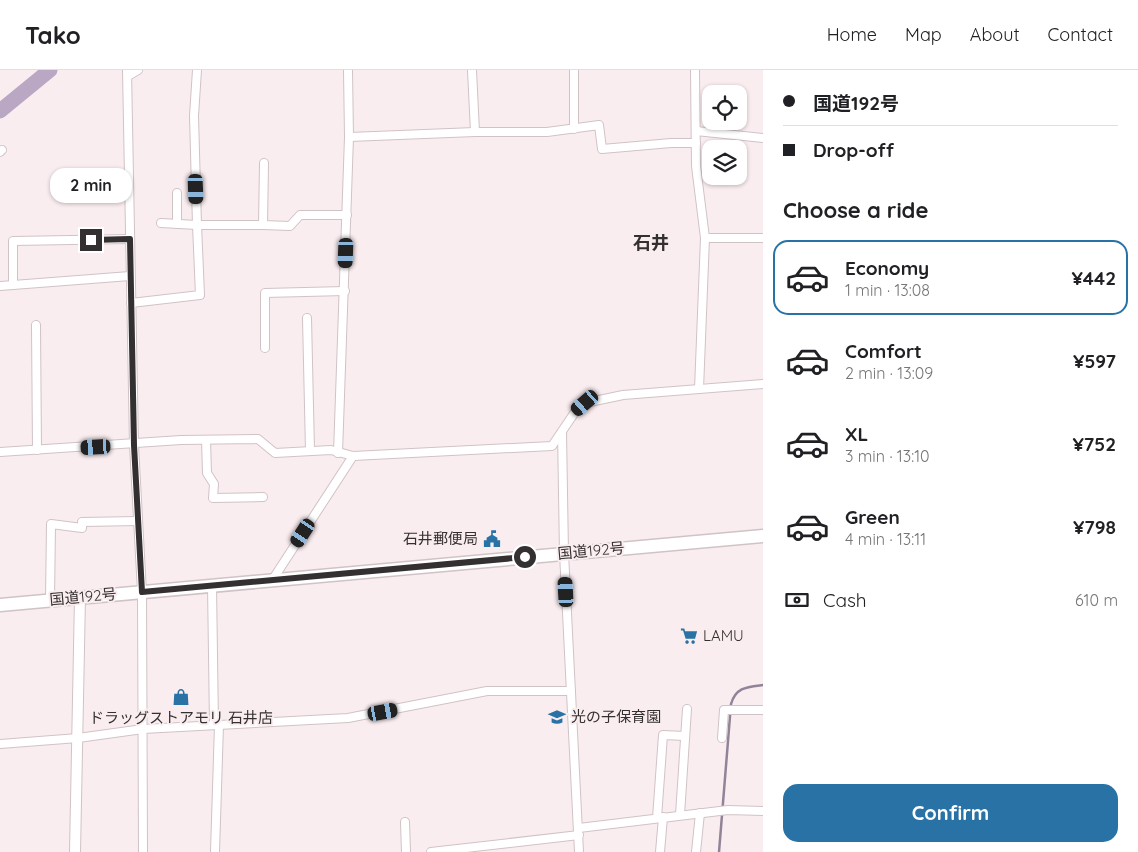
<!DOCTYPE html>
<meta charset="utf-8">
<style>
:root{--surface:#fff;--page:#f2f2f2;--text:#202124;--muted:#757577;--line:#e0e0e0;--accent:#2872a5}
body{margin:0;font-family:Quicksand,"Noto Sans JP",sans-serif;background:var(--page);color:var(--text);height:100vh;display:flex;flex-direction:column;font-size:19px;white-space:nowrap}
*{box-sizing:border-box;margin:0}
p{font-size:16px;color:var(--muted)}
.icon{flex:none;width:28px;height:28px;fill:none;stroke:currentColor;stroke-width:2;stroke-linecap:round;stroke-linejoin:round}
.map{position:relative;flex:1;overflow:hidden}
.side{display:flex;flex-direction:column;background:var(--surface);width:375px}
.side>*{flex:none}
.banner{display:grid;align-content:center;height:110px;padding:0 20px;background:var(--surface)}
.controls{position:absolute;left:702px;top:15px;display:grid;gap:10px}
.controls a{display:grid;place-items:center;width:45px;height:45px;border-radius:10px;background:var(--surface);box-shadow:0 1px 4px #0004;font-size:25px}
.end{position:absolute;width:22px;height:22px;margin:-11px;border:6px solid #342f30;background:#fff;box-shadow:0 0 0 2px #fff}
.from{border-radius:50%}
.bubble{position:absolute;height:35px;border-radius:15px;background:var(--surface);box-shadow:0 1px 4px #0004;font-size:16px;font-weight:700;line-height:35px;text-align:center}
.car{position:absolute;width:15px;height:30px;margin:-15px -8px;border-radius:6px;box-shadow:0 0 4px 1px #0007;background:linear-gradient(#222 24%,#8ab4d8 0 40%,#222 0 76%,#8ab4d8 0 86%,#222 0)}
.banner b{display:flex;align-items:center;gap:18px;height:48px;font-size:19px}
.banner b+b{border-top:1px solid var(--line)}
.banner i{width:12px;height:12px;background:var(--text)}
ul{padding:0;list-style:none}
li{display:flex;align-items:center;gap:15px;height:75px;margin:0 10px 8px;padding:0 10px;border:2px solid transparent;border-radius:15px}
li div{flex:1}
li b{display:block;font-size:19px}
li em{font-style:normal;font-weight:700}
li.current{border-color:var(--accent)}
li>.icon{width:45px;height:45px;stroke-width:1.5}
h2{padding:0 20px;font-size:22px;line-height:60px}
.pay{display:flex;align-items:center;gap:12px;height:55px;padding:0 20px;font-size:19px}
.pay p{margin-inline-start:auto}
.cta{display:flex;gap:10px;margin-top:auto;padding:10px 20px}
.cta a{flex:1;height:58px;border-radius:15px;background:var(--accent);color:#fff;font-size:20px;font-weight:700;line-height:58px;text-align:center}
header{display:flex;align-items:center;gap:30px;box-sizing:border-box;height:70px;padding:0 25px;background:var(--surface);border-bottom:1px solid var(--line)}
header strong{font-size:24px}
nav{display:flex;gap:28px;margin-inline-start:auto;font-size:18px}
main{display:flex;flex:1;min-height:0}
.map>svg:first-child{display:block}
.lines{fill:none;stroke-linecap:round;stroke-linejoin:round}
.stream{stroke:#918398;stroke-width:2.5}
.river{stroke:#b9a7c4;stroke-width:15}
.minor-casing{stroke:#d0c3c6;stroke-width:10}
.tertiary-casing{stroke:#d0c3c6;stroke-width:12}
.trunk-casing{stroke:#d0c3c6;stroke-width:15}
.minor{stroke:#fff;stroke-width:8}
.tertiary{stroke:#fff;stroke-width:10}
.trunk{stroke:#fff;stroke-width:12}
.route{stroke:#342f30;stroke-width:6}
.labels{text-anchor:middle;stroke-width:4;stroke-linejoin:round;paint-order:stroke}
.poi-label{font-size:15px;fill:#342f30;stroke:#faedf0;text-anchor:start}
.street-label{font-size:15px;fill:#342f30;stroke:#faedf0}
.quarter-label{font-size:18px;font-weight:bold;fill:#342f30;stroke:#faedf0}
</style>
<header>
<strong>Tako</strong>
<nav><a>Home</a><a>Map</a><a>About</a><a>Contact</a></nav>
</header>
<main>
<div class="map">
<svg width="763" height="782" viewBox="0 0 763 782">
<rect width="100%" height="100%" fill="#faedf0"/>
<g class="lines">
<path class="stream" d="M719 782 731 634C736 617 747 617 763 615"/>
<path class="river" d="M0 41 50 0"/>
<g class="minor-casing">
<g id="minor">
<path d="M127 0 134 375 142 522 143 782"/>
<path d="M472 0 475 62"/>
<path d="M695 0 696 96 705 168 699 319"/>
<path d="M128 6 138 0"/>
<path d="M574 59V0"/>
<path d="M696 61 763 68"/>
<path d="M349 67 475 62H547L599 55 602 79 671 73H696"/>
<path d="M0 82 2 80"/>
<path d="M177 123V154"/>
<path d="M161 153 197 155 194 46 197 0"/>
<path d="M263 155 290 156 300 145H347"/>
<path d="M705 168H763"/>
<path d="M13 215V171L130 169"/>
<path d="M0 216 130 206"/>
<path d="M131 233 200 225 197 155H263L264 93"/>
<path d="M307 248 310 381"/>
<path d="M36 255 37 380"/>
<path d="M265 278V223L345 221"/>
<path d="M562 362 564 483 579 782"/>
<path d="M206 370 207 403 214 414 213 428 263 427"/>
<path d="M0 382 181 370 258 369 275 383 331 380 353 386 552 376 575 342 585 333 623 325 763 314"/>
<path d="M338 383 349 67 348 0"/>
<path d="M273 509 353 386"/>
<path d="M212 515 214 655"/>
<path d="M50 530 51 454 82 458V452L138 451"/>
<path d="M722 668 724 640H763"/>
<path d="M0 674 78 668 143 659 348 648 487 621H571"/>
<path d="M680 745 687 639"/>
<path d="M657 748 663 665 685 666"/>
<path d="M405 752 406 782"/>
<path d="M579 758 728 740 763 741"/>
<path d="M215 782 219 655"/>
<path d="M431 782 579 765"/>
<path d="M660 782 663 747"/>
<path d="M696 782 700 743"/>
</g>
</g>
<g class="tertiary-casing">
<path id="tertiary" d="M75 782 80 527"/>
</g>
<g class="trunk-casing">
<path id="trunk" d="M0 535 763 466"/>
</g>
<use href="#minor" class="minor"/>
<use href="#tertiary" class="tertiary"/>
<use href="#trunk" class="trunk"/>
</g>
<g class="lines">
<path class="route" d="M91 170 130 169 134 375 142 522 525 487"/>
</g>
<defs>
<g id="civic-bare" transform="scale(1.35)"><path d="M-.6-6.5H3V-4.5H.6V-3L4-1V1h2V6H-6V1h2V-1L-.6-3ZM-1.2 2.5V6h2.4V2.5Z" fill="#2872a5" stroke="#faedf0" stroke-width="2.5" paint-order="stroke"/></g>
<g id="supermarket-bare" transform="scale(1.35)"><path d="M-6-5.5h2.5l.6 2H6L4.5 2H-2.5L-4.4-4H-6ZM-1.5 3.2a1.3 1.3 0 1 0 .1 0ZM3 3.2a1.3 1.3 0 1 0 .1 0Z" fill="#2872a5" stroke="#faedf0" stroke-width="2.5" paint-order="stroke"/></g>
<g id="shop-bare" transform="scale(1.35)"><path d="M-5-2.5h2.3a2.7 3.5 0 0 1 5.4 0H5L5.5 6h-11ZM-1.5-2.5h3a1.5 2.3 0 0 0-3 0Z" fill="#2872a5" stroke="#faedf0" stroke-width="2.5" paint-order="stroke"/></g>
<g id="school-bare" transform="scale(1.35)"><path d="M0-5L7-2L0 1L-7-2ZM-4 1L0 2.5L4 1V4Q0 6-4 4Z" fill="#2872a5" stroke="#faedf0" stroke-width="2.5" paint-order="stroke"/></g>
</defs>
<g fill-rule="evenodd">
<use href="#civic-bare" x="492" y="469"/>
<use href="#supermarket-bare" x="689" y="566"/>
<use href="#shop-bare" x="181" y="627"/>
<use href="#school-bare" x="557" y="647"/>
</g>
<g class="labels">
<g class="poi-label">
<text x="478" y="474" text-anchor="end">石井郵便局</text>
<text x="703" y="571">LAMU</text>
<text x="571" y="652">光の子保育園</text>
<text x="181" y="653" text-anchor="middle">ドラッグストアモリ 石井店</text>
</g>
<g class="street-label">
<text transform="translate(591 481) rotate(-5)" y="5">国道192号</text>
<text transform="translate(83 527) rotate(-5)" y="5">国道192号</text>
</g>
<g class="quarter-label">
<text x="651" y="179">石井</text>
</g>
</g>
</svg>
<div class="controls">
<a><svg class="icon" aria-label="locate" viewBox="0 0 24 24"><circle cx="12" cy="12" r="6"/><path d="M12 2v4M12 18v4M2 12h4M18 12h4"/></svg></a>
<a><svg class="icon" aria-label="layers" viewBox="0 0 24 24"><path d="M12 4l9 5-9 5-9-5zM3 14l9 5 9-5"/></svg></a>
</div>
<i class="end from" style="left:525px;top:487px"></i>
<i class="end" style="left:91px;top:170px"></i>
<div class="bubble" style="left:50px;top:98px;width:82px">2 min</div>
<i class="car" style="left:196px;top:119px;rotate:178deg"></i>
<i class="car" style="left:346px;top:183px;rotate:182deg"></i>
<i class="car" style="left:585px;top:333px;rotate:229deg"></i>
<i class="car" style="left:96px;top:377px;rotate:267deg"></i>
<i class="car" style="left:303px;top:463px;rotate:213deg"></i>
<i class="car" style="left:566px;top:522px;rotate:357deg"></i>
<i class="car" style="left:383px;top:642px;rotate:80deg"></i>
</div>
<section class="side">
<div class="banner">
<b><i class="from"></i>国道192号</b>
<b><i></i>Drop-off</b>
</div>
<h2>Choose a ride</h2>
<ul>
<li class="current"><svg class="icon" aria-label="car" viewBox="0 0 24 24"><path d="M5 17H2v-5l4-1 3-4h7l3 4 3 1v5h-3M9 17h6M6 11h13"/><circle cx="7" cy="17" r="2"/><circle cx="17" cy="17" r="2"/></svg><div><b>Economy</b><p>1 min · 13:08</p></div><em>¥442</em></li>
<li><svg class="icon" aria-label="car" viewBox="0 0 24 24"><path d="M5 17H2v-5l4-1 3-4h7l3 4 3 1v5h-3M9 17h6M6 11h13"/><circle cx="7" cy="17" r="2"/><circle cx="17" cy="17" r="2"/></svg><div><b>Comfort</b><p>2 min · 13:09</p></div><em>¥597</em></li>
<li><svg class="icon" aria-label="car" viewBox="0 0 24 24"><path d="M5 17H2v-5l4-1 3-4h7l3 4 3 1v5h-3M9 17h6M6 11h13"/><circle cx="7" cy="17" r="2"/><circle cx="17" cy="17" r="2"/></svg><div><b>XL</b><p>3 min · 13:10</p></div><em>¥752</em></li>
<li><svg class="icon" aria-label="car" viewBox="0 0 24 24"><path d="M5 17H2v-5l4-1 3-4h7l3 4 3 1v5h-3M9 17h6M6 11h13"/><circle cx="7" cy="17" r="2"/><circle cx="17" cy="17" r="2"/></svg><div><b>Green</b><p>4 min · 13:11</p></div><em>¥798</em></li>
</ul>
<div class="pay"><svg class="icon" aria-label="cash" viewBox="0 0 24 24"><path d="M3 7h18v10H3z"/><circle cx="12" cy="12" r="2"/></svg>Cash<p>610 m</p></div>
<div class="cta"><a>Confirm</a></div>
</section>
</main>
